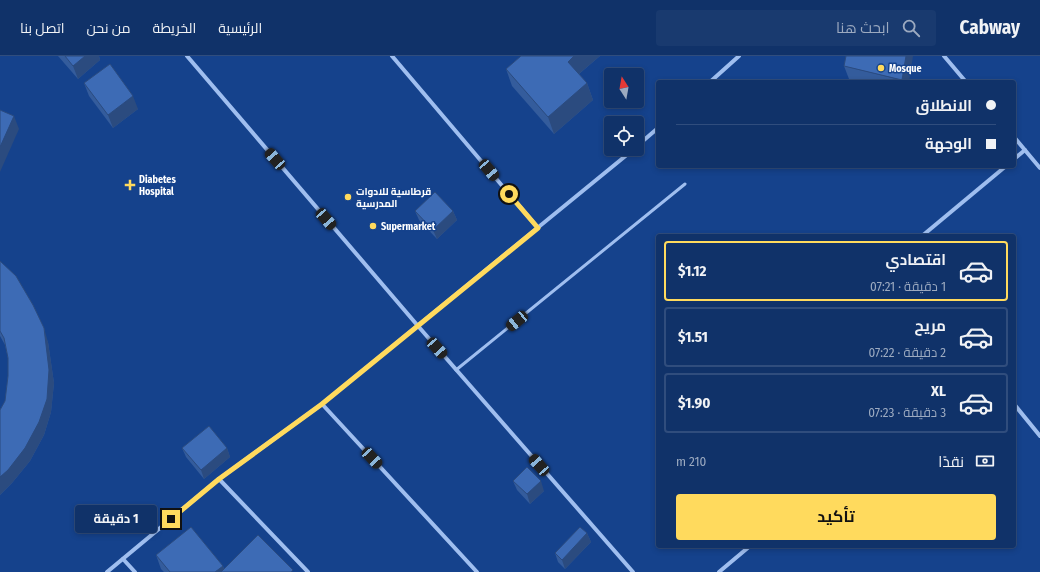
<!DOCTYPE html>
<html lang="ar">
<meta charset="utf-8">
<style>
:root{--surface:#103269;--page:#193a6f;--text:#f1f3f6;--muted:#9caac0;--line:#304d7d;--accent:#ffda5d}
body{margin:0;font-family:"Fira Sans Condensed",Cairo,sans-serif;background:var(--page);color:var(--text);direction:rtl;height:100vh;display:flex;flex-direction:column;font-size:15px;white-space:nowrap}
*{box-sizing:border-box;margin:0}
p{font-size:13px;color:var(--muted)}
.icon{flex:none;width:22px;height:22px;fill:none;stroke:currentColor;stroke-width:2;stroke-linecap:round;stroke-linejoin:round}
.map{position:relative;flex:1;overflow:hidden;direction:ltr}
.panel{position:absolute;left:656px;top:178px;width:360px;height:314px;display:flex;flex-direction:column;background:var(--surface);border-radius:4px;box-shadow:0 2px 6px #0003,0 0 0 1px var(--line);direction:rtl}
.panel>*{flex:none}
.top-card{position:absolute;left:656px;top:24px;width:360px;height:88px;border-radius:4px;box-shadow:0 2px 6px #0003,0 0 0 1px var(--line);direction:rtl;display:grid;align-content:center;height:88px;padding:0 20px;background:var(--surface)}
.needle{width:26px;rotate:349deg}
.controls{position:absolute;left:604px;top:12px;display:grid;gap:8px}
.controls a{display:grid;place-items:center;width:40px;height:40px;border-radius:4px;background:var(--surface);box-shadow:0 2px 6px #0003,0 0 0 1px var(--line);font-size:20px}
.end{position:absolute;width:18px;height:18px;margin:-9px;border:5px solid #ffda5d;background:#111;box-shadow:0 0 0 2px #111}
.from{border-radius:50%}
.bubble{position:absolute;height:28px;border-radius:4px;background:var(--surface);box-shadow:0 2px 6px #0003,0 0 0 1px var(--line);font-size:13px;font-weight:700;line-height:28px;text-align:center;direction:rtl}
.car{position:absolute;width:12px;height:24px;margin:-12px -6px;border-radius:5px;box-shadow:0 0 3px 1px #0007;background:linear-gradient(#222 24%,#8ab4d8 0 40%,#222 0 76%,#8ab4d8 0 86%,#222 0)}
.top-card b{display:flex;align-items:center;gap:14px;height:38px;font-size:15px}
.top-card b+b{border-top:1px solid var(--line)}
.top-card i{width:10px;height:10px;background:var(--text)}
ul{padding:7px 0 0;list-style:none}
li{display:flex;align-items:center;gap:12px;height:60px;margin:0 8px 6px;padding:0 12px;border:2px solid var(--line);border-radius:4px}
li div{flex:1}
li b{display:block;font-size:15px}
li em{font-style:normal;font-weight:700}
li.on{border-color:var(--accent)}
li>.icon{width:36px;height:36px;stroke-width:1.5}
.pay{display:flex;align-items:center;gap:10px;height:44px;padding:0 20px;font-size:15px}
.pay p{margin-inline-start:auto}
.primary-button{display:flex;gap:8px;margin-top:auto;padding:8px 20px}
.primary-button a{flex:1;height:46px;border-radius:4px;background:var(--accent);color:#111;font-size:16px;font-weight:700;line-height:46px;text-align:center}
header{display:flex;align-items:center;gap:24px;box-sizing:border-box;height:56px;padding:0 20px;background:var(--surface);border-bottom:1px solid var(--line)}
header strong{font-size:19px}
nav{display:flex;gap:22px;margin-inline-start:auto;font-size:14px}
.search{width:280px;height:36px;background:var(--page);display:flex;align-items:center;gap:10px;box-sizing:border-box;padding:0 14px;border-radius:4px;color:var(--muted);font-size:15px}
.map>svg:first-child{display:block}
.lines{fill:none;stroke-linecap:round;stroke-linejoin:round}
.service{stroke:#9fbeef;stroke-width:3}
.minor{stroke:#9fbeef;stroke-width:4}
.wall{fill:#345c9c}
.shaded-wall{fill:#2b4b7f}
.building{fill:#3d6bb5;stroke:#2b4b7f}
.route{stroke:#ffda5d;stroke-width:5}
.poi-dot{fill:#ffda5d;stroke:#15428c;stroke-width:1.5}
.labels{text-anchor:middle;stroke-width:3;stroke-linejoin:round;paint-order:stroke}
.poi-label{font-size:10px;font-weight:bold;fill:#fff;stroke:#15428c;text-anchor:start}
</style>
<header>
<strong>Cabway</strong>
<div class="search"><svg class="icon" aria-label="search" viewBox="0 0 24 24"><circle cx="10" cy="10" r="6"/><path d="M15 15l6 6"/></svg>ابحث هنا</div>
<nav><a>الرئيسية</a><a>الخريطة</a><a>من نحن</a><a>اتصل بنا</a></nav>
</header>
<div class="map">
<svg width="1040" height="516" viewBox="0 0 1040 516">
<rect width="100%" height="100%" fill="#15428c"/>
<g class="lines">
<path class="service" d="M456 314 685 128"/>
<g class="minor">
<path d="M187 0 418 270 633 516"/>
<path d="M392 0 538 172"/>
<path d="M944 0 966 26"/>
<path d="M710 26 739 0"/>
<path d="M1014 81 1040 112"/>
<path d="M637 90 658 72"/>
<path d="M1014 103 1025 94"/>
<path d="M922 180 1006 110"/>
<path d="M322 348 477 516"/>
<path d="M1014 348 1040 380"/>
<path d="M219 423 308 516"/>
<path d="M123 503 135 516"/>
<path d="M107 516 219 423 322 348 634 93"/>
<path d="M719 516 750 490"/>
</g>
</g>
<g class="wall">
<path d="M58 0H99L100 4 78 23Z"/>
<path d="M521 0H600L579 18 587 27 593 44 554 78 512 30 506 13Z"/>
<path d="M844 10 909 26H861L849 23Z"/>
<path d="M84 27 138 53 113 72 89 40Z"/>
<path d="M415 155H453L457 164 437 183 419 164Z"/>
<path d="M0 205 48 286 54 327 51 356 44 379 30 405 12 427 0 439V354L5 345 8 320V302L5 289 0 280Z"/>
<path d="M182 392H227L230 401 204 423 186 401Z"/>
<path d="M513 425 544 435 530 448 517 434Z"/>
<path d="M587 477 591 486 565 513 558 506 555 497Z"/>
<path d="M156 499 223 510 224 513 294 516H164L161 513Z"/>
</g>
<g class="shaded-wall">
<path d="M85 0H99L100 4 78 23 73 10Z"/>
<path d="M574 0H600L574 22 568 6Z"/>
<path d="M906 0H913L909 26H903L902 24Z"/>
<path d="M587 27 593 44 554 78 548 61Z"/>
<path d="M133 40 138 53 113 72 108 59Z"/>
<path d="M14 60 19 73 0 116V91Z"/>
<path d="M453 155 457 164 437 183 433 174Z"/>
<path d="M44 272 48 286 54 327 51 356 44 379 30 405 12 427 0 439V421Z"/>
<path d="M227 392 230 401 204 423 201 414Z"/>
<path d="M541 425 544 435 530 448 527 438Z"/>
<path d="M587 477 591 486 565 513 562 504Z"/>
<path d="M223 510 225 516H215Z"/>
</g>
<g class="building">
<path d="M65 0H85L73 10Z"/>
<path d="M521 0H574L568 6 587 27 548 61 506 13Z"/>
<path d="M846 0H906L902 24 844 10Z"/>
<path d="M110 8 133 40 108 59 84 27Z"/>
<path d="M0 54 14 60 0 91Z"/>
<path d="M435 136 453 155 433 174 415 155Z"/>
<path d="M0 205 16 220 33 249 44 272 49 314 47 343 39 366 25 392 8 414 0 421V354L5 345 8 320V302L4 282 0 275Z"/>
<path d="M209 370 227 392 201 414 182 392Z"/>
<path d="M527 411 541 425 527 438 513 425Z"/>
<path d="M191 471 223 510 215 516H170L156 499Z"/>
<path d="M580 471 587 477 562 504 555 497Z"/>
<path d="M258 479 293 514 291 516H221Z"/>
</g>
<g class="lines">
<path class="route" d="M171 463 219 423 322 348 538 172 509 138"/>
</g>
<g class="poi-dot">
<circle cx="881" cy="12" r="4"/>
<path d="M128 123h4v4h4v4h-4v4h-4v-4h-4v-4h4z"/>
<circle cx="348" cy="141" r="4"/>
<circle cx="373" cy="170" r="4"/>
</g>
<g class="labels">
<g class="poi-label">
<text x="889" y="16">Mosque</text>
<text x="139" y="127">Diabetes<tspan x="139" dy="12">Hospital</tspan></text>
<text x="356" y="139">قرطاسية للادوات<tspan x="356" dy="12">المدرسية</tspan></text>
<text x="381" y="174">Supermarket</text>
</g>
</g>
</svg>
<div class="controls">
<a><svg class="needle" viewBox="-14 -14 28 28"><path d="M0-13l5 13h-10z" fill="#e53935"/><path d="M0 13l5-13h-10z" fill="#9caac0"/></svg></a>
<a><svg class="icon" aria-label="locate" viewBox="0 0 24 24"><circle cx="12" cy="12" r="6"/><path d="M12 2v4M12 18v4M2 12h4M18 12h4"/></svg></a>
</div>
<i class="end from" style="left:509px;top:138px"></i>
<i class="end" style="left:171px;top:463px"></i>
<div class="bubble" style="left:75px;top:449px;width:82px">1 دقيقة</div>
<i class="car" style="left:275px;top:103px;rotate:319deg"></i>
<i class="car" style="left:489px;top:114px;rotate:140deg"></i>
<i class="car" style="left:326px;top:163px;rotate:139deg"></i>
<i class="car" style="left:517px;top:265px;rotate:231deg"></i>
<i class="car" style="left:437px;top:292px;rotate:138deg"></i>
<i class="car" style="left:372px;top:402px;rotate:137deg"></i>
<i class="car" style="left:539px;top:409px;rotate:319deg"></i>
<div class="top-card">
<b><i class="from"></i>الانطلاق</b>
<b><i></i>الوجهة</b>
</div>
<section class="panel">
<ul>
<li class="on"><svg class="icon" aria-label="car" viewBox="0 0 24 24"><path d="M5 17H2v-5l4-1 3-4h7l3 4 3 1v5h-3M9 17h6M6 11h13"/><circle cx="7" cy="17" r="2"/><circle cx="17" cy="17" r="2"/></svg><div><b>اقتصادي</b><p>1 دقيقة · 07:21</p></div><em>$1.12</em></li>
<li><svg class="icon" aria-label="car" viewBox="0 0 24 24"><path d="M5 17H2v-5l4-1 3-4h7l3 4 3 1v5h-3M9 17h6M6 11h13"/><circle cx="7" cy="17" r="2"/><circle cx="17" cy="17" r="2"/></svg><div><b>مريح</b><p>2 دقيقة · 07:22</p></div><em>$1.51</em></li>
<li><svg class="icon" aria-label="car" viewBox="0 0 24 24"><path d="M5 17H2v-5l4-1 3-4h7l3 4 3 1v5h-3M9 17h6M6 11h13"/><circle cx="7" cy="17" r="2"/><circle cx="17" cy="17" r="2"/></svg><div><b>XL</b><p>3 دقيقة · 07:23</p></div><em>$1.90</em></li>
</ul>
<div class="pay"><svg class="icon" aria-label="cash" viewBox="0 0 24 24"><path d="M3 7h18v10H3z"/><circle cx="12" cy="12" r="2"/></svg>نقدًا<p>210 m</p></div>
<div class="primary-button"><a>تأكيد</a></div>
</section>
</div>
